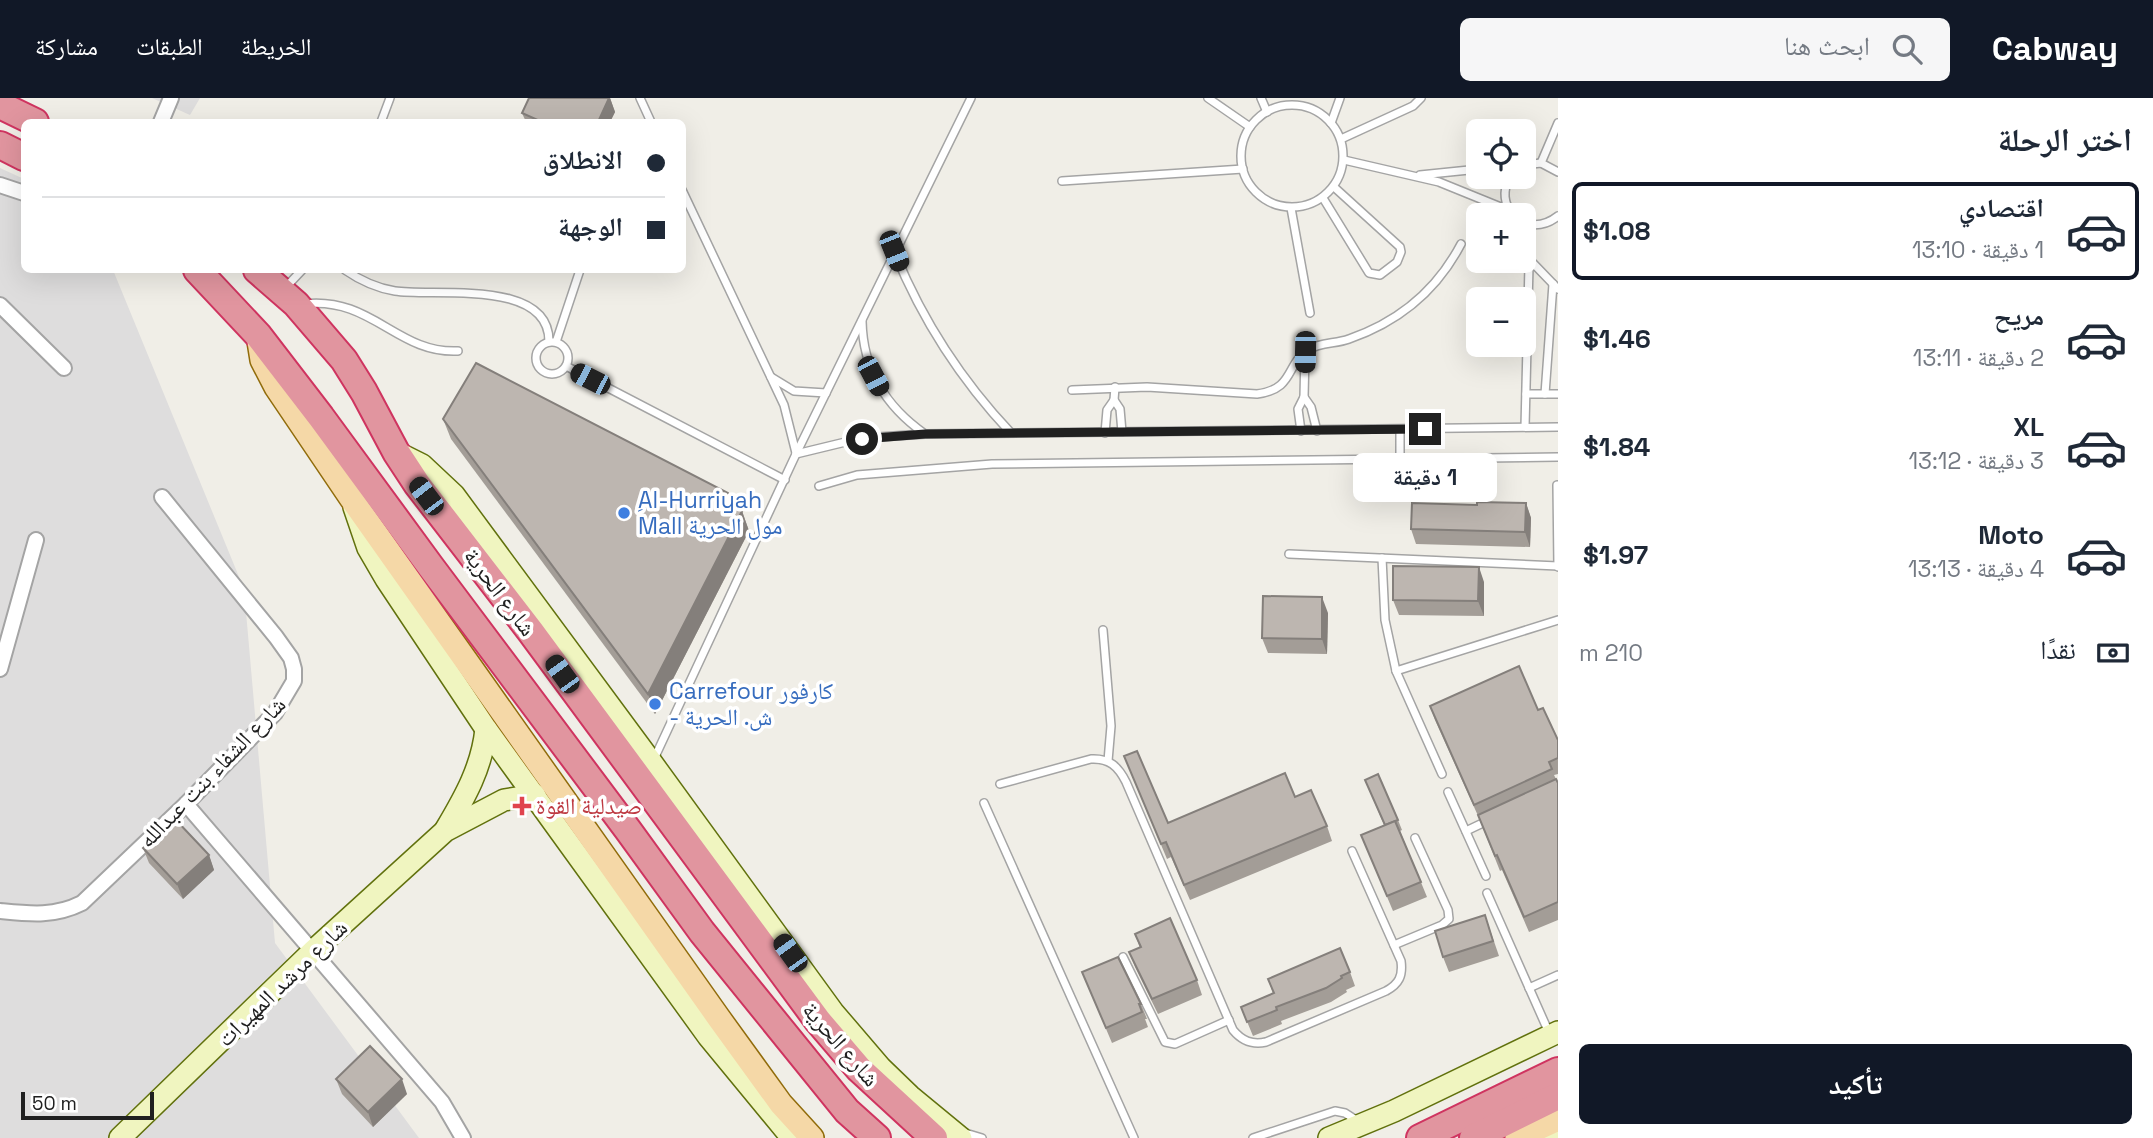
<!DOCTYPE html>
<html lang="ar">
<meta charset="utf-8">
<style>
:root{--surface:#fff;--page:#f6f6f7;--text:#1f2937;--muted:#747a83;--line:#e0e1e3;--accent:#111827}
body{margin:0;font-family:"Space Grotesk","Noto Naskh Arabic",sans-serif;background:var(--page);color:var(--text);direction:rtl;height:100vh;display:flex;flex-direction:column;font-size:26px;white-space:nowrap}
*{box-sizing:border-box;margin:0}
p{font-size:23px;color:var(--muted)}
.icon{flex:none;width:38px;height:38px;fill:none;stroke:currentColor;stroke-width:2;stroke-linecap:round;stroke-linejoin:round}
.map{position:relative;flex:1;overflow:hidden;direction:ltr}
.sheet{display:flex;flex-direction:column;background:var(--surface);width:595px}
.sheet>*{flex:none}
.hud{position:absolute;left:21px;top:21px;width:665px;height:154px;border-radius:10px;box-shadow:0 7px 28px #0002;direction:rtl;display:grid;align-content:center;height:154px;padding:0 21px;background:var(--surface)}
.tools{position:absolute;left:1466px;top:21px;display:grid;gap:14px}
.tools a{display:grid;place-items:center;width:70px;height:70px;border-radius:10px;background:var(--surface);box-shadow:0 7px 28px #0002;font-size:35px}
.scale{position:absolute;left:21px;bottom:18px;width:133px;box-sizing:border-box;padding-left:7px;border:4px solid #202020;border-top:0;font-size:19px;line-height:24px;white-space:nowrap;color:#202020;-webkit-text-stroke:5px #fff;paint-order:stroke}
.end{position:absolute;width:32px;height:32px;margin:-16px;border:9px solid #202020;background:#fff;box-shadow:0 0 0 4px #fff}
.from{border-radius:50%}
.bubble{position:absolute;height:49px;border-radius:10px;background:var(--surface);box-shadow:0 7px 28px #0002;font-size:23px;font-weight:700;line-height:49px;text-align:center;direction:rtl}
.car{position:absolute;width:21px;height:42px;margin:-21px -10px;border-radius:9px;box-shadow:0 0 5px 2px #0007;background:linear-gradient(#222 24%,#8ab4d8 0 40%,#222 0 76%,#8ab4d8 0 86%,#222 0)}
.hud b{display:flex;align-items:center;gap:24px;height:66px;font-size:26px}
.hud b+b{border-top:2px solid var(--line)}
.hud i{width:18px;height:18px;background:var(--text)}
ul{padding:0;list-style:none}
li{display:flex;align-items:center;gap:21px;height:98px;margin:0 14px 10px;padding:0 7px;border:4px solid transparent;border-radius:10px}
li div{flex:1}
li b{display:block;font-size:26px}
li em{font-style:normal;font-weight:700}
li.current{border-color:var(--accent)}
li>.icon{width:63px;height:63px;stroke-width:1.5}
h2{padding:0 21px;font-size:32px;line-height:84px}
.pay{display:flex;align-items:center;gap:18px;height:77px;padding:0 21px;font-size:26px}
.pay p{margin-inline-start:auto}
.action{display:flex;gap:14px;margin-top:auto;padding:14px 21px}
.action a{flex:1;height:80px;border-radius:10px;background:var(--accent);color:#fff;font-size:28px;font-weight:700;line-height:80px;text-align:center}
header{display:flex;align-items:center;gap:42px;box-sizing:border-box;height:98px;padding:0 35px;background:var(--accent);color:#fff}
header strong{font-size:33px}
nav{display:flex;gap:38px;margin-inline-start:auto;font-size:24px}
.search{width:490px;height:63px;background:var(--page);display:flex;align-items:center;gap:18px;box-sizing:border-box;padding:0 24px;border-radius:10px;color:var(--muted);font-size:26px}
main{display:flex;flex:1;min-height:0}
.map>svg:first-child{display:block}
.residential{fill:#dedddd}
.lines{fill:none;stroke-linecap:round;stroke-linejoin:round}
.lane-casing{stroke:#a4a4a4;stroke-width:10}
.street-casing{stroke:#a4a4a4;stroke-width:18}
.secondary-casing{stroke:#61710d;stroke-width:24}
.primary-casing{stroke:#916c0b;stroke-width:26}
.highway-casing{stroke:#cf3460;stroke-width:30}
.lane{stroke:#fff;stroke-width:7}
.street{stroke:#fff;stroke-width:14}
.secondary{stroke:#f0f5c0;stroke-width:21}
.primary{stroke:#f5d8a7;stroke-width:23}
.highway{stroke:#e1959f;stroke-width:26}
.wall{fill:#a39d97}
.shaded-wall{fill:#847f7b}
.building{fill:#bdb6b0;stroke:#847f7b;stroke-width:2}
.route{stroke:#202020;stroke-width:9}
.shop-dot{fill:#3f7fe0;stroke:#fff;stroke-width:2.5}
.health-dot{fill:#e0444e;stroke:#fff;stroke-width:2.5}
.labels{text-anchor:middle;stroke-width:7;stroke-linejoin:round;paint-order:stroke}
.shop-label{font-size:23px;fill:#366cbe;stroke:#fff;text-anchor:start}
.street-label{font-size:23px;fill:#202020;stroke:#fff}
.health-label{font-size:23px;fill:#be3a42;stroke:#fff;text-anchor:start}
</style>
<header>
<strong>Cabway</strong>
<div class="search"><svg class="icon" aria-label="search" viewBox="0 0 24 24"><circle cx="10" cy="10" r="6"/><path d="M15 15l6 6"/></svg>ابحث هنا</div>
<nav><a>الخريطة</a><a>الطبقات</a><a>مشاركة</a></nav>
</header>
<main>
<section class="sheet">
<h2>اختر الرحلة</h2>
<ul>
<li class="current"><svg class="icon" aria-label="car" viewBox="0 0 24 24"><path d="M5 17H2v-5l4-1 3-4h7l3 4 3 1v5h-3M9 17h6M6 11h13"/><circle cx="7" cy="17" r="2"/><circle cx="17" cy="17" r="2"/></svg><div><b>اقتصادي</b><p>1 دقيقة · 13:10</p></div><em>$1.08</em></li>
<li><svg class="icon" aria-label="car" viewBox="0 0 24 24"><path d="M5 17H2v-5l4-1 3-4h7l3 4 3 1v5h-3M9 17h6M6 11h13"/><circle cx="7" cy="17" r="2"/><circle cx="17" cy="17" r="2"/></svg><div><b>مريح</b><p>2 دقيقة · 13:11</p></div><em>$1.46</em></li>
<li><svg class="icon" aria-label="car" viewBox="0 0 24 24"><path d="M5 17H2v-5l4-1 3-4h7l3 4 3 1v5h-3M9 17h6M6 11h13"/><circle cx="7" cy="17" r="2"/><circle cx="17" cy="17" r="2"/></svg><div><b>XL</b><p>3 دقيقة · 13:12</p></div><em>$1.84</em></li>
<li><svg class="icon" aria-label="car" viewBox="0 0 24 24"><path d="M5 17H2v-5l4-1 3-4h7l3 4 3 1v5h-3M9 17h6M6 11h13"/><circle cx="7" cy="17" r="2"/><circle cx="17" cy="17" r="2"/></svg><div><b>Moto</b><p>4 دقيقة · 13:13</p></div><em>$1.97</em></li>
</ul>
<div class="pay"><svg class="icon" aria-label="cash" viewBox="0 0 24 24"><path d="M3 7h18v10H3z"/><circle cx="12" cy="12" r="2"/></svg>نقدًا<p>210 m</p></div>
<div class="action"><a>تأكيد</a></div>
</section>
<div class="map">
<svg width="1558" height="1040" viewBox="0 0 1558 1040">
<rect width="100%" height="100%" fill="#f0eee7"/>
<g class="residential">
<path d="M152 0H200L190 17Z"/>
<path d="M0 70 24 81V172H113L244 491 275 845 419 1040H0Z"/>
</g>
<g class="lines">
<g class="lane-casing">
<g id="lane">
<path d="M640 0 651 24"/>
<path d="M1208 0 1250 29"/>
<path d="M1261 0 1267 14"/>
<circle cx="1292" cy="58" r="51"/>
<path d="M381 24 390 0"/>
<path d="M1331 25 1340 0"/>
<path d="M1341 41 1413 8 1421 0"/>
<path d="M1344 62 1439 84 1508 112"/>
<path d="M1541 65 1558 25"/>
<path d="M1524 67 1541 65 1558 74"/>
<path d="M1420 77 1479 71"/>
<path d="M1509 79C1503 93 1503 105 1513 117"/>
<path d="M1062 83 1243 71"/>
<path d="M682 92 784 307 796 355"/>
<path d="M1323 100 1369 175 1380 177 1397 164 1401 154 1400 149 1334 89"/>
<path d="M1291 110 1310 215"/>
<path d="M1524 125C1537 129 1548 126 1558 118"/>
<path d="M894 153C922 222 960 281 1011 335"/>
<path d="M1529 161 1558 191"/>
<path d="M345 172C361 183 376 190 395 193 434 199 550 180 549 244"/>
<path d="M286 189 302 172"/>
<path d="M304 206C372 198 397 256 458 253"/>
<path d="M862 223C863 272 885 308 925 336"/>
<path d="M556 244 580 172"/>
<circle cx="552" cy="260" r="16"/>
<path d="M566 268 785 382"/>
<path d="M771 279 794 293 826 295"/>
<path d="M1072 292 1147 289 1257 296C1295 291 1285 267 1308 252 1320 244 1336 246 1349 241 1398 224 1437 192 1461 146"/>
<path d="M1526 296H1558"/>
<path d="M1545 296 1553 186"/>
<path d="M1304 299 1311 309 1317 333"/>
<path d="M1114 302 1120 311 1122 334"/>
<path d="M1525 329 1530 127"/>
<path d="M1400 332V382"/>
<path d="M1301 333 1298 311 1304 299 1305 255"/>
<path d="M1105 335 1107 312 1114 302 1115 289"/>
<path d="M796 356 862 340 925 336 1558 329"/>
<path d="M1557 387 1558 469"/>
<path d="M819 388 857 377 992 366 1558 359"/>
<path d="M1289 456 1558 468"/>
<path d="M1382 460 1385 522 1396 573 1442 676"/>
<path d="M1103 532 1111 628 1108 663"/>
<path d="M1396 573 1558 522"/>
<path d="M654 661 796 356 971 0"/>
<path d="M1000 686 1091 661C1109 660 1118 668 1126 684L1233 932C1242 943 1252 947 1266 944L1386 893C1399 886 1403 878 1401 863L1352 753"/>
<path d="M1448 694 1486 778"/>
<path d="M984 705 1134 1040"/>
<path d="M1466 733 1487 723"/>
<path d="M1487 795 1550 937"/>
<path d="M1394 847 1442 827 1449 821 1448 812 1415 740"/>
<path d="M1123 859 1165 944 1175 946 1229 922"/>
<path d="M1529 890 1558 877"/>
<path d="M962 1034 982 1040"/>
<path d="M1253 1040 1335 1013 1345 1015 1359 1024"/>
</g>
</g>
<g class="street-casing">
<g id="street">
<path d="M161 24 171 0"/>
<path d="M0 87 24 95"/>
<path d="M0 207 64 270"/>
<path d="M0 571 36 442"/>
<path d="M186 706 442 1004 463 1040"/>
<path d="M0 813C30 816 54 819 82 805L186 706 275 615 294 583V571L291 560 276 539 162 399"/>
</g>
</g>
<g class="secondary-casing">
<g id="secondary">
<path d="M396 354 422 367 454 397 652 665 833 914 881 970 910 998 961 1040"/>
<path d="M354 409 368 450 386 481 486 631 708 938 792 1040"/>
<path d="M446 731C465 699 482 669 486 631"/>
<path d="M120 1040 313 853 445 733 504 702 535 697"/>
<path d="M1329 1040 1394 1013 1558 934"/>
<path d="M1554 1040 1558 1038"/>
</g>
</g>
<g class="primary-casing">
<g id="primary">
<path d="M258 237 262 262 276 289 351 400 718 919 781 1006 812 1040"/>
<path d="M1517 1040 1558 1021"/>
</g>
</g>
<g class="highway-casing">
<g id="highway">
<path d="M0 7 35 24"/>
<path d="M0 47 24 59"/>
<path d="M197 172 258 237 321 319 431 469 628 732 702 834 847 1013 877 1040"/>
<path d="M257 172 296 206 344 262 364 294 396 354 417 386 531 534 818 923 859 971 934 1040"/>
<path d="M1420 1040 1558 973"/>
<path d="M1473 1040 1558 998"/>
</g>
</g>
<use href="#lane" class="lane"/>
<use href="#street" class="street"/>
<use href="#secondary" class="secondary"/>
<use href="#primary" class="primary"/>
<use href="#highway" class="highway"/>
</g>
<g class="wall">
<path d="M529 0H610L615 14 610 24H526L522 15Z"/>
<path d="M443 321 742 413 749 433 655 616 451 341Z"/>
<path d="M1526 405 1531 420 1530 449 1416 446 1411 431Z"/>
<path d="M1484 484V518L1399 517 1393 502Z"/>
<path d="M1328 515 1327 556 1268 555 1262 540Z"/>
<path d="M1430 608 1538 612 1558 642V676L1554 677 1558 685V822L1529 834 1502 772 1500 773 1479 720 1435 622Z"/>
<path d="M1124 658 1168 725 1295 699 1327 728 1332 743 1190 802 1171 759 1167 761Z"/>
<path d="M1365 682 1398 722 1402 732 1400 733 1427 799 1393 813 1361 737 1384 727Z"/>
<path d="M143 750 209 757 214 772 183 801 149 765Z"/>
<path d="M1485 817 1499 858 1449 874 1443 859Z"/>
<path d="M1135 836 1197 882 1202 897 1158 916 1135 869 1129 854 1140 850Z"/>
<path d="M1082 874 1141 906 1147 921H1145L1148 929 1112 945Z"/>
<path d="M1350 874 1355 888 1346 892 1347 894 1331 904 1281 923 1282 926 1253 938 1241 909 1273 895 1268 881Z"/>
<path d="M336 981 407 996 373 1029 342 996Z"/>
</g>
<g class="shaded-wall">
<path d="M609 0H610L615 14 610 24H598Z"/>
<path d="M1526 405 1531 420 1530 449 1525 434Z"/>
<path d="M742 413 749 433 655 616 648 596Z"/>
<path d="M1479 469 1484 484V518L1478 503Z"/>
<path d="M1322 499 1328 515 1327 556 1322 541Z"/>
<path d="M209 757 214 772 183 801 177 786Z"/>
<path d="M402 981 407 996 373 1029 368 1014Z"/>
</g>
<g class="building">
<path d="M529 0H609L598 24H542L522 15Z"/>
<path d="M476 265 728 395 742 413 648 596 443 321Z"/>
<path d="M1477 404 1526 405 1525 434 1411 431 1412 405 1477 407Z"/>
<path d="M1393 468 1479 469 1478 503 1393 502Z"/>
<path d="M1263 498 1322 499V541L1262 540Z"/>
<path d="M1519 568 1538 612 1543 610 1558 642V660L1549 664 1552 671 1474 707 1430 608Z"/>
<path d="M1137 653 1168 725 1285 675 1295 699 1311 692 1327 728 1184 787 1166 744 1161 746 1124 658Z"/>
<path d="M1378 676 1398 722 1385 727 1365 682Z"/>
<path d="M1556 681 1558 685V804L1524 819 1497 757 1495 758 1478 717Z"/>
<path d="M175 721 209 757 177 786 143 750Z"/>
<path d="M1395 723 1421 784 1387 798 1361 737Z"/>
<path d="M1485 817 1493 843 1443 859 1435 833Z"/>
<path d="M1170 820 1197 882 1152 901 1129 854 1141 849 1135 836Z"/>
<path d="M1340 850 1350 874 1341 878 1342 880 1326 890 1276 909 1277 912 1247 924 1241 909 1274 895 1268 881Z"/>
<path d="M1118 859 1141 906H1139L1142 914 1106 930 1082 874Z"/>
<path d="M370 948 402 981 368 1014 336 981Z"/>
</g>
<g class="lines">
<path class="route" d="M862 341 925 336 1425 331"/>
</g>
<g class="shop-dot">
<circle cx="624" cy="415" r="7"/>
<circle cx="655" cy="606" r="7"/>
</g>
<path class="health-dot" d="M518.5 697.5h7v7h7v7h-7v7h-7v-7h-7v-7h7z"/>
<g class="labels">
<g class="shop-label">
<text x="638" y="410">ِAl-Hurriyah<tspan x="638" dy="26">Mall مول الحرية</tspan></text>
<text x="669" y="601">Carrefour كارفور<tspan x="669" dy="26">- ش. الحرية</tspan></text>
</g>
<g class="street-label">
<text transform="translate(500 494) rotate(53)" y="8">شارع الحرية</text>
<text transform="translate(212 674) rotate(-46)" y="8">شارع الشفاء بنت عبدالله</text>
<text transform="translate(282 885) rotate(-44)" y="8">شارع مرشد المهيرات</text>
<text transform="translate(841 946) rotate(49)" y="8">شارع الحرية</text>
</g>
<g class="health-label">
<text x="536" y="716">صيدلية القوة</text>
</g>
</g>
</svg>
<div class="tools">
<a><svg class="icon" aria-label="locate" viewBox="0 0 24 24"><circle cx="12" cy="12" r="6"/><path d="M12 2v4M12 18v4M2 12h4M18 12h4"/></svg></a>
<a>+</a>
<a>−</a>
</div>
<div class="scale">50 m</div>
<i class="end from" style="left:862px;top:341px"></i>
<i class="end" style="left:1425px;top:331px"></i>
<div class="bubble" style="left:1353px;top:355px;width:144px">1 دقيقة</div>
<i class="car" style="left:894px;top:153px;rotate:158deg"></i>
<i class="car" style="left:1305px;top:254px;rotate:181deg"></i>
<i class="car" style="left:873px;top:278px;rotate:152deg"></i>
<i class="car" style="left:590px;top:281px;rotate:297deg"></i>
<i class="car" style="left:426px;top:398px;rotate:323deg"></i>
<i class="car" style="left:562px;top:576px;rotate:324deg"></i>
<i class="car" style="left:790px;top:855px;rotate:324deg"></i>
<div class="hud">
<b><i class="from"></i>الانطلاق</b>
<b><i></i>الوجهة</b>
</div>
</div>
</main>
